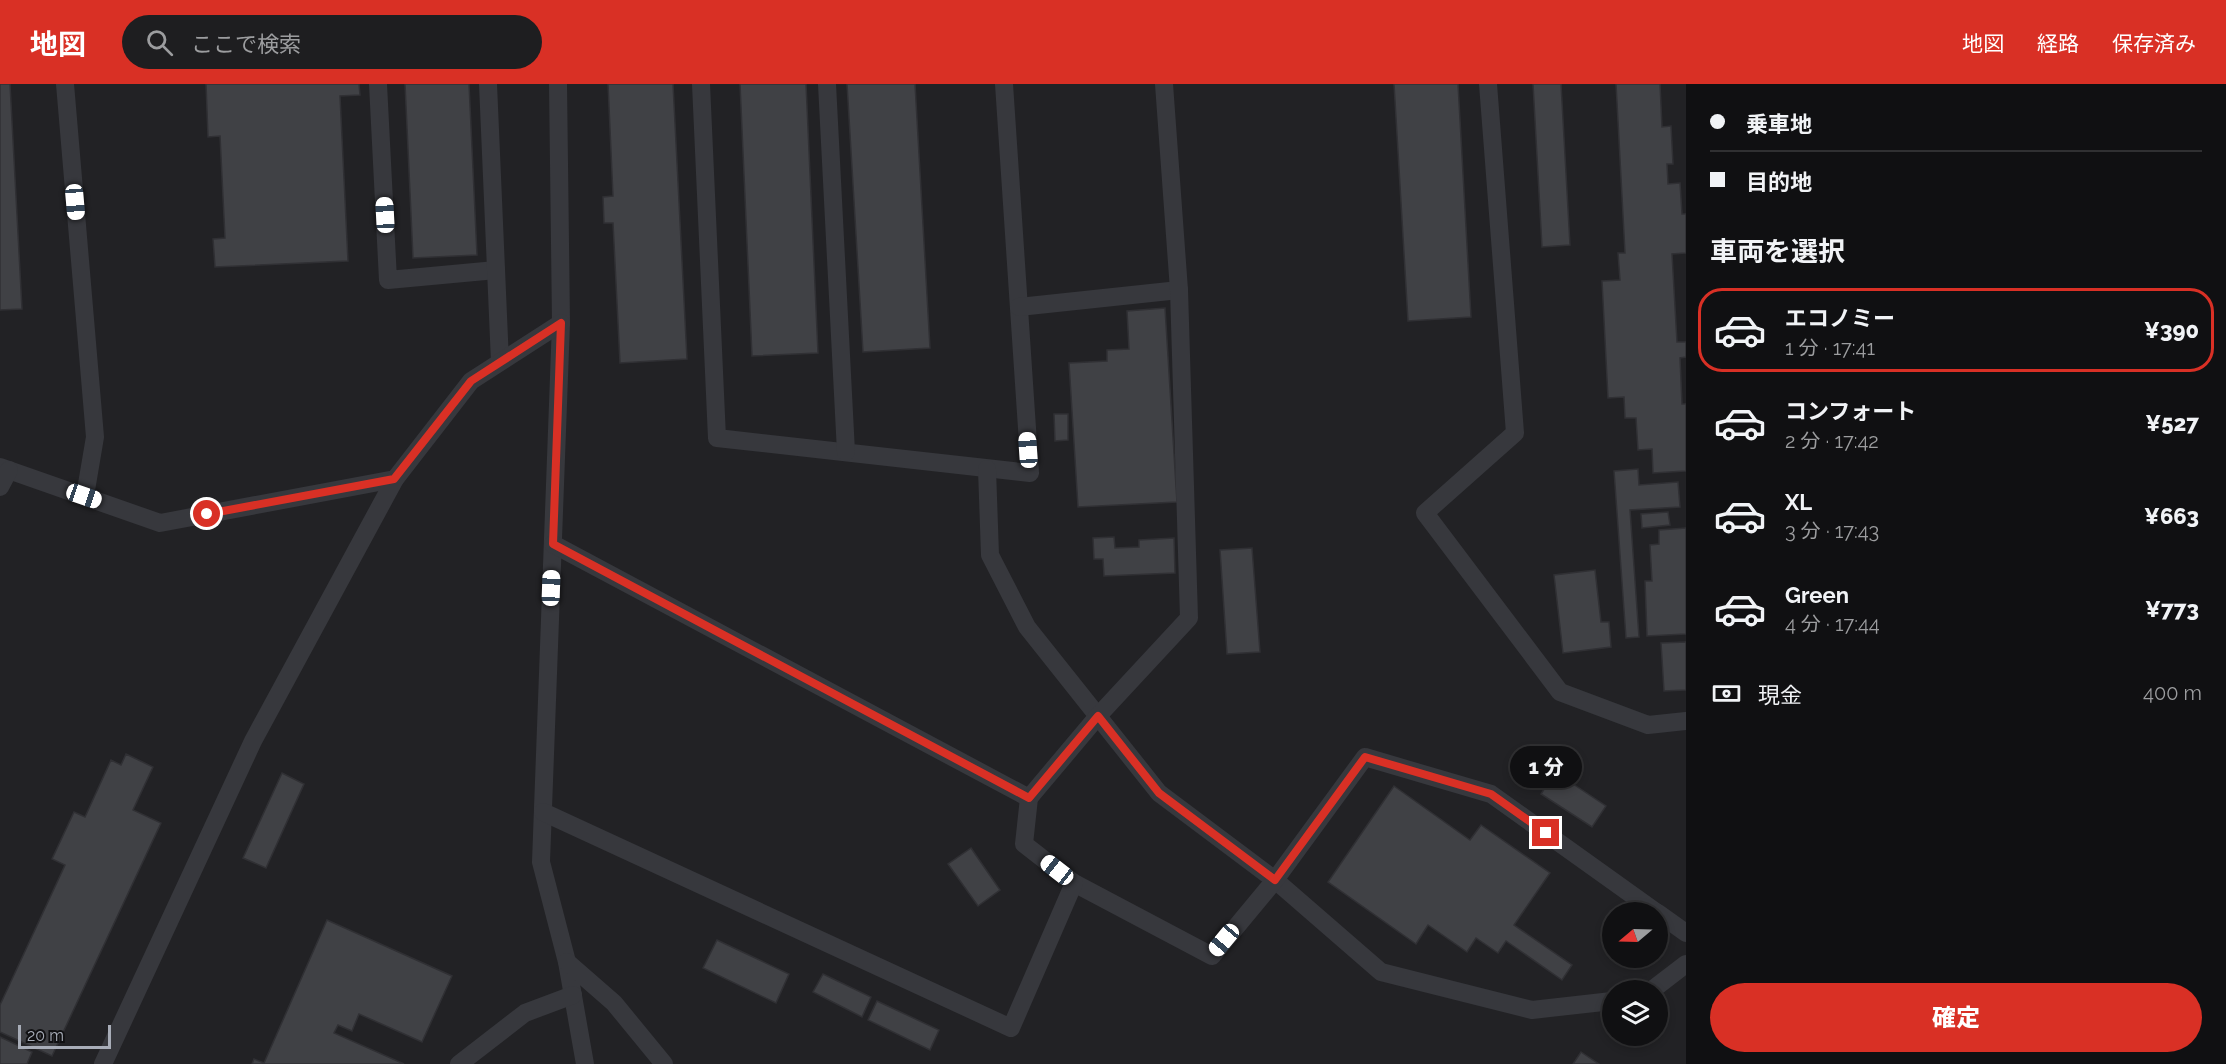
<!DOCTYPE html>
<html lang="ja">
<meta charset="utf-8">
<style>
:root{--surface:#101012;--page:#1e1e20;--text:#f1f3f6;--muted:#9c9d9f;--line:#303032;--accent:#d93025}
body{margin:0;font-family:Raleway,"Noto Sans JP",sans-serif;background:var(--page);color:var(--text);height:100vh;display:flex;flex-direction:column;font-size:22px;white-space:nowrap}
*{box-sizing:border-box;margin:0}
p{font-size:20px;color:var(--muted)}
.icon{flex:none;width:33px;height:33px;fill:none;stroke:currentColor;stroke-width:2;stroke-linecap:round;stroke-linejoin:round}
.map{position:relative;flex:1;overflow:hidden}
.sheet{display:flex;flex-direction:column;background:var(--surface);width:540px}
.sheet>*{flex:none}
.top-card{display:grid;align-content:center;height:132px;padding:0 24px;background:var(--surface)}
.needle{width:39px;rotate:251deg}
.buttons{position:absolute;left:1602px;top:818px;display:grid;gap:12px}
.buttons a{display:grid;place-items:center;width:66px;height:66px;border-radius:50%;background:var(--surface);box-shadow:0 3px 9px #0003,0 0 0 2px var(--line);font-size:30px}
.scale{position:absolute;left:18px;bottom:15px;width:93px;box-sizing:border-box;padding-left:6px;border:3px solid #a8adb8;border-top:0;font-size:16px;line-height:21px;white-space:nowrap;color:#a8adb8;-webkit-text-stroke:4px #111113;paint-order:stroke}
.end{position:absolute;width:27px;height:27px;margin:-14px;border:8px solid #d93025;background:#fff;box-shadow:0 0 0 3px #fff}
.from{border-radius:50%}
.bubble{position:absolute;height:42px;border-radius:21px;background:var(--surface);box-shadow:0 3px 9px #0003,0 0 0 2px var(--line);font-size:20px;font-weight:800;line-height:42px;text-align:center}
.car{position:absolute;width:18px;height:36px;margin:-18px -9px;border-radius:8px;box-shadow:0 0 4px 2px #0007;background:linear-gradient(#fff 24%,#345 0 40%,#fff 0 76%,#345 0 86%,#fff 0)}
.top-card b{display:flex;align-items:center;gap:21px;height:57px;font-size:22px}
.top-card b+b{border-top:2px solid var(--line)}
.top-card i{width:15px;height:15px;background:var(--text)}
ul{padding:0;list-style:none}
li{display:flex;align-items:center;gap:18px;height:84px;margin:0 12px 9px;padding:0 12px;border:3px solid transparent;border-radius:24px}
li div{flex:1}
li b{display:block;font-size:22px}
li em{font-style:normal;font-weight:800}
li.on{border-color:var(--accent)}
li>.icon{width:54px;height:54px;stroke-width:1.5}
h2{padding:0 24px;font-size:27px;line-height:72px}
.pay{display:flex;align-items:center;gap:15px;height:66px;padding:0 24px;font-size:22px}
.pay p{margin-inline-start:auto}
.action{display:flex;gap:12px;margin-top:auto;padding:12px 24px}
.action a{flex:1;height:69px;border-radius:36px;background:var(--accent);color:#fff;font-size:24px;font-weight:800;line-height:69px;text-align:center}
header{display:flex;align-items:center;gap:36px;box-sizing:border-box;height:84px;padding:0 30px;background:var(--accent);color:#fff}
header strong{font-size:28px}
nav{display:flex;gap:33px;margin-inline-start:auto;font-size:21px}
.search{width:420px;height:54px;background:var(--page);display:flex;align-items:center;gap:15px;box-sizing:border-box;padding:0 21px;border-radius:33px;color:var(--muted);font-size:22px}
main{display:flex;flex:1;min-height:0}
.map>svg:first-child{display:block}
.built{fill:#222225;fill-rule:evenodd}
.building{fill:#404145;stroke:#303034;stroke-width:1.5}
.lines{fill:none;stroke-linecap:round;stroke-linejoin:round}
.service{stroke:#37383d;stroke-width:18}
.route{stroke:#d93025;stroke-width:8}
</style>
<header>
<strong>地図</strong>
<div class="search"><svg class="icon" aria-label="search" viewBox="0 0 24 24"><circle cx="10" cy="10" r="6"/><path d="M15 15l6 6"/></svg>ここで検索</div>
<nav><a>地図</a><a>経路</a><a>保存済み</a></nav>
</header>
<main>
<div class="map">
<svg width="1686" height="980" viewBox="0 0 1686 980">
<rect width="100%" height="100%" fill="#161618"/>
<path class="built" d="M0 0H1686V980H0ZM1612 828H1658V873H1612ZM1612 906H1658V951H1612Z"/>
<g class="building">
<path d="M0 0H10L22 225 0 226Z"/>
<path d="M206 0H359L360 11 340 12 348 177 215 183 213 155 225 154 220 52 208 53Z"/>
<path d="M405 0H469L477 171 413 174Z"/>
<path d="M608 0H673L687 275 620 279 613 139H604L603 113 613 112Z"/>
<path d="M740 0H806L818 269 752 272Z"/>
<path d="M847 0H915L930 264 863 268Z"/>
<path d="M1394 0H1458L1471 233 1408 237Z"/>
<path d="M1533 0H1561L1570 161 1542 163Z"/>
<path d="M1616 0H1660L1662 43 1671 42 1673 80H1667L1668 100 1680 99 1682 130H1686V169L1672 170 1677 258H1686V273L1680 274 1682 320H1686V387L1653 389 1652 365 1638 366 1636 334H1625L1624 313 1608 314 1602 197 1620 196 1618 169H1625Z"/>
<path d="M1165 224 1177 418 1078 423 1069 279 1107 277V266L1129 265 1127 227Z"/>
<path d="M1054 330H1068V356L1055 357Z"/>
<path d="M1638 385 1639 401 1678 398 1680 423 1630 426 1639 553 1626 554 1614 387Z"/>
<path d="M1668 428 1670 441 1642 444 1641 430Z"/>
<path d="M1686 444V550L1647 552 1645 497H1652L1650 461 1659 460V446Z"/>
<path d="M1114 453 1115 464 1139 463V456L1174 454 1175 489 1104 492 1103 475H1094L1093 454Z"/>
<path d="M1252 464 1260 568 1227 570 1220 466Z"/>
<path d="M1595 486 1601 538H1609L1611 563 1563 569 1554 491Z"/>
<path d="M1686 558V606L1664 607 1661 559Z"/>
<path d="M126 670 153 683 133 726 161 739 52 972 0 948V921L65 781 52 775 74 728 85 733 111 676 121 681Z"/>
<path d="M1555 688 1606 722 1592 743 1541 710Z"/>
<path d="M282 689 304 700 266 784 243 774Z"/>
<path d="M1394 702 1470 756 1481 741 1550 789 1514 841 1572 881 1562 896 1506 857 1498 869 1476 854 1467 868 1428 841 1416 860 1328 798Z"/>
<path d="M971 764 1000 806 978 822 948 780Z"/>
<path d="M327 836 452 892 422 958 359 930 352 947 338 941 334 949 404 980H252L254 975 264 979Z"/>
<path d="M717 856 789 890 776 919 703 884Z"/>
<path d="M823 890 871 913 862 933 813 908Z"/>
<path d="M877 917 939 946 930 966 868 936Z"/>
<path d="M0 953 32 968 27 980H0Z"/>
<path d="M1581 968 1599 980H1573Z"/>
</g>
<g class="lines">
<g class="service">
<path d="M65 0 95 353 85 412"/>
<path d="M378 0 388 196 496 186"/>
<path d="M488 0 500 278"/>
<path d="M558 0 561 239 541 778 567 878 585 980"/>
<path d="M701 0 717 354 1030 389 1004 0"/>
<path d="M827 0 846 368"/>
<path d="M1488 0 1515 349 1425 429 1560 608 1648 641 1686 637"/>
<path d="M1019 223 1179 206"/>
<path d="M0 383 160 439 395 395"/>
<path d="M987 385 990 471 1027 543 1159 709 1275 796 1381 888 1532 926 1612 917"/>
<path d="M0 403 9 386"/>
<path d="M553 460 1029 714 1098 632 1189 534 1179 206 1164 0"/>
<path d="M1029 714 1024 760 1074 799 1212 872 1275 796 1365 673 1491 710 1656 828"/>
<path d="M543 728 1011 944 1074 799"/>
<path d="M1658 829 1686 849"/>
<path d="M567 878 614 919 664 980"/>
<path d="M1652 906 1686 880"/>
<path d="M103 980 253 657 395 395 471 297 561 239"/>
<path d="M459 980 525 929 573 911"/>
</g>
</g>
<g class="lines">
<path class="route" d="M207 430 394 395 471 297 561 239 553 460 1029 714 1098 632 1159 709 1275 796 1365 673 1491 710 1546 749"/>
</g>
</svg>
<div class="buttons">
<a><svg class="needle" viewBox="-14 -14 28 28"><path d="M0-13l5 13h-10z" fill="#e53935"/><path d="M0 13l5-13h-10z" fill="#9c9d9f"/></svg></a>
<a><svg class="icon" aria-label="layers" viewBox="0 0 24 24"><path d="M12 4l9 5-9 5-9-5zM3 14l9 5 9-5"/></svg></a>
</div>
<div class="scale">20 m</div>
<i class="end from" style="left:207px;top:430px"></i>
<i class="end" style="left:1546px;top:749px"></i>
<div class="bubble" style="left:1510px;top:662px;width:72px">1 分</div>
<i class="car" style="left:75px;top:118px;rotate:175deg"></i>
<i class="car" style="left:385px;top:131px;rotate:357deg"></i>
<i class="car" style="left:1028px;top:366px;rotate:356deg"></i>
<i class="car" style="left:84px;top:412px;rotate:109deg"></i>
<i class="car" style="left:551px;top:504px;rotate:2deg"></i>
<i class="car" style="left:1057px;top:786px;rotate:308deg"></i>
<i class="car" style="left:1224px;top:856px;rotate:220deg"></i>
</div>
<section class="sheet">
<div class="top-card">
<b><i class="from"></i>乗車地</b>
<b><i></i>目的地</b>
</div>
<h2>車両を選択</h2>
<ul>
<li class="on"><svg class="icon" aria-label="car" viewBox="0 0 24 24"><path d="M5 17H2v-5l4-1 3-4h7l3 4 3 1v5h-3M9 17h6M6 11h13"/><circle cx="7" cy="17" r="2"/><circle cx="17" cy="17" r="2"/></svg><div><b>エコノミー</b><p>1 分 · 17:41</p></div><em>¥390</em></li>
<li><svg class="icon" aria-label="car" viewBox="0 0 24 24"><path d="M5 17H2v-5l4-1 3-4h7l3 4 3 1v5h-3M9 17h6M6 11h13"/><circle cx="7" cy="17" r="2"/><circle cx="17" cy="17" r="2"/></svg><div><b>コンフォート</b><p>2 分 · 17:42</p></div><em>¥527</em></li>
<li><svg class="icon" aria-label="car" viewBox="0 0 24 24"><path d="M5 17H2v-5l4-1 3-4h7l3 4 3 1v5h-3M9 17h6M6 11h13"/><circle cx="7" cy="17" r="2"/><circle cx="17" cy="17" r="2"/></svg><div><b>XL</b><p>3 分 · 17:43</p></div><em>¥663</em></li>
<li><svg class="icon" aria-label="car" viewBox="0 0 24 24"><path d="M5 17H2v-5l4-1 3-4h7l3 4 3 1v5h-3M9 17h6M6 11h13"/><circle cx="7" cy="17" r="2"/><circle cx="17" cy="17" r="2"/></svg><div><b>Green</b><p>4 分 · 17:44</p></div><em>¥773</em></li>
</ul>
<div class="pay"><svg class="icon" aria-label="cash" viewBox="0 0 24 24"><path d="M3 7h18v10H3z"/><circle cx="12" cy="12" r="2"/></svg>現金<p>400 m</p></div>
<div class="action"><a>確定</a></div>
</section>
</main>
